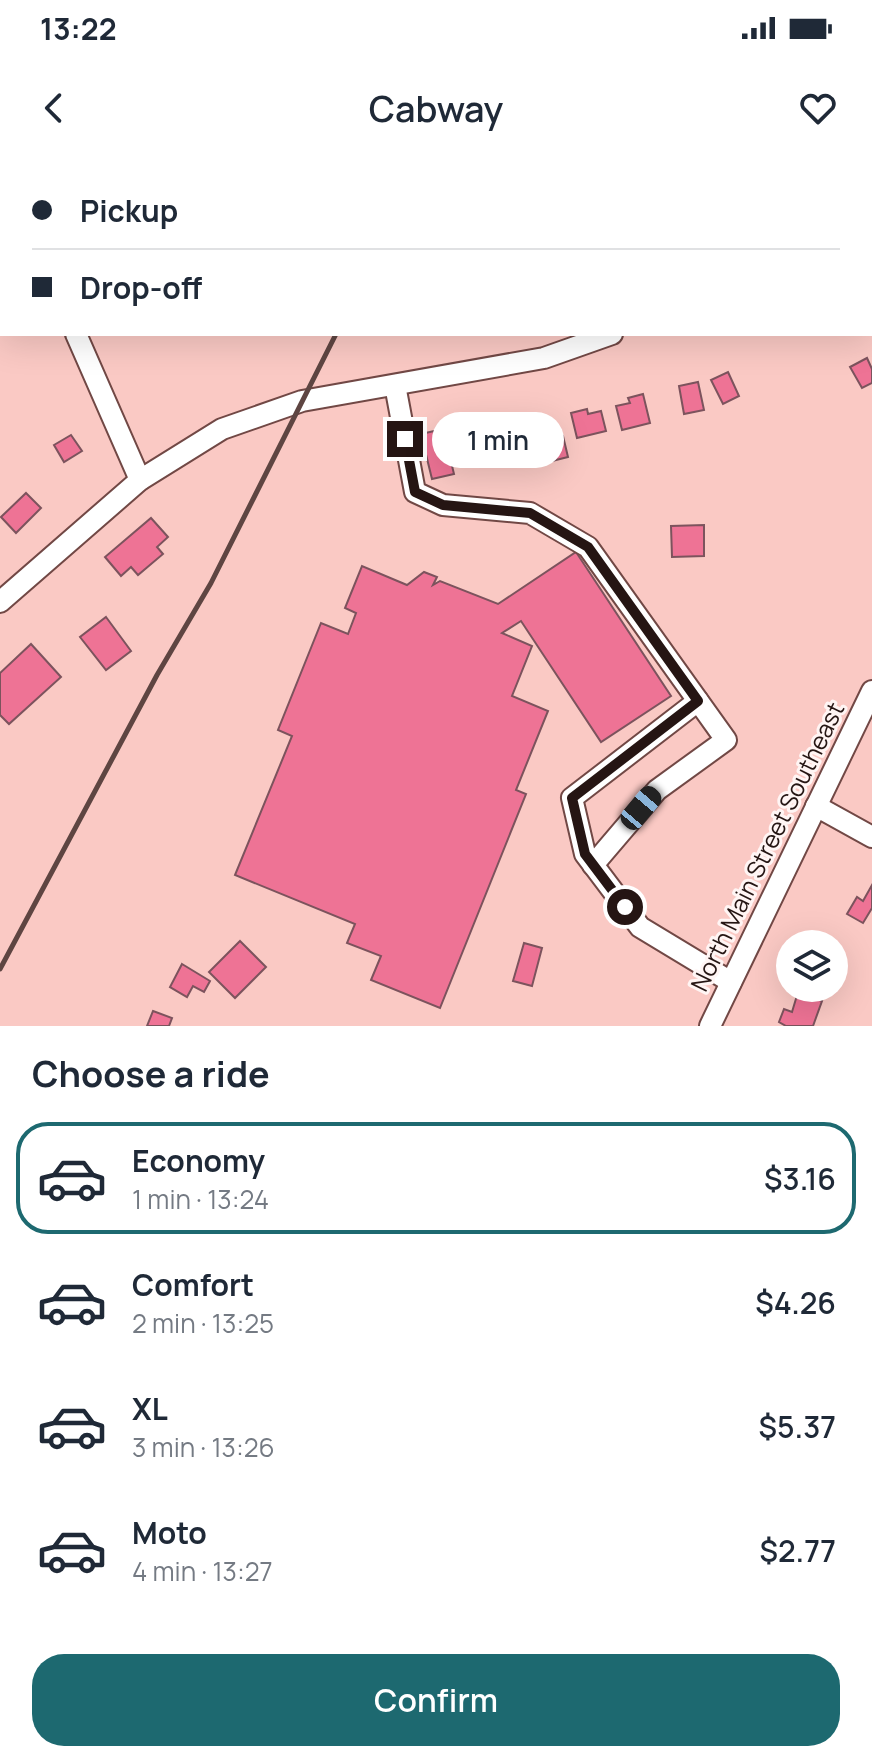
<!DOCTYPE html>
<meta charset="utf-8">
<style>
:root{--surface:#fff;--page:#f6f6f7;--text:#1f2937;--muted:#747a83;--line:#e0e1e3;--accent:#1d6970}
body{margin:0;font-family:Manrope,sans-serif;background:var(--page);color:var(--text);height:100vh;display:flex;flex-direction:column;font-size:30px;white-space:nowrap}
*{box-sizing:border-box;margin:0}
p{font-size:26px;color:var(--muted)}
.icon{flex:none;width:44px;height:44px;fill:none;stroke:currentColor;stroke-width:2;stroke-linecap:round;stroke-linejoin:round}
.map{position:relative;height:866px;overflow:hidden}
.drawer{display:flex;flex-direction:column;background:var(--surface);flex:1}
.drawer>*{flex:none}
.banner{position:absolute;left:0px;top:0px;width:872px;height:176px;box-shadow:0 8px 32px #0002;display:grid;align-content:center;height:176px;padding:0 32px;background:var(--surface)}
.controls{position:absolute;left:776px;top:770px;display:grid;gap:16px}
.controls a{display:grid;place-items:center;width:72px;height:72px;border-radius:50%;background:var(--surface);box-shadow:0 8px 32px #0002;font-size:40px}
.end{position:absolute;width:36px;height:36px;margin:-18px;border:10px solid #251513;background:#fff;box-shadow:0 0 0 4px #fff}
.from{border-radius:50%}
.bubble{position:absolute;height:56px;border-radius:28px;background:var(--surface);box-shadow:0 8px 32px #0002;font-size:26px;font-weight:600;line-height:56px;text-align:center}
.car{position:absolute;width:24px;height:48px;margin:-24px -12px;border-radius:10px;box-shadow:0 0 6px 2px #0007;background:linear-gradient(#222 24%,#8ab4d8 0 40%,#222 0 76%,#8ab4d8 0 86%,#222 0)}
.banner b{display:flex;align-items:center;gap:28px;height:76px;font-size:30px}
.banner b+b{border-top:2px solid var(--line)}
.banner i{width:20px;height:20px;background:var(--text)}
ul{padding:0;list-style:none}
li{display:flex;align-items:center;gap:24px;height:112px;margin:0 16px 12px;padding:0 16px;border:4px solid transparent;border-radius:32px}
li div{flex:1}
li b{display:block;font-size:30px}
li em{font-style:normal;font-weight:600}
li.on{border-color:var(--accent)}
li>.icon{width:72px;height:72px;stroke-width:1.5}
h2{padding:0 32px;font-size:36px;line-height:96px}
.cta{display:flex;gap:16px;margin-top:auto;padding:16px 32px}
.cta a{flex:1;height:92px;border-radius:32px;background:var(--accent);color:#fff;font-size:32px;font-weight:600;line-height:92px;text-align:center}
.status{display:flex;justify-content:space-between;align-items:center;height:56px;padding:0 40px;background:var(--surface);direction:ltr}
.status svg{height:22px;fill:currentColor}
header{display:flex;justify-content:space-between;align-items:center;height:104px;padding:0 32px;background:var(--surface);font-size:36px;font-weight:600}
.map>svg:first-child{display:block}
.building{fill:#ee7395;stroke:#7c535d;stroke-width:2}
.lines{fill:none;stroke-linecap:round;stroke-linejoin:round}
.minor-casing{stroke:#714845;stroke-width:24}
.minor{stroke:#fff;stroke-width:20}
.rail{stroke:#5e4542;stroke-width:5}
.route{stroke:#251513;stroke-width:10}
.labels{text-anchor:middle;stroke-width:6;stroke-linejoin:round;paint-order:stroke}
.street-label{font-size:24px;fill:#251513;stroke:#fff5f4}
</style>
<div class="status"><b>13:22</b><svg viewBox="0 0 49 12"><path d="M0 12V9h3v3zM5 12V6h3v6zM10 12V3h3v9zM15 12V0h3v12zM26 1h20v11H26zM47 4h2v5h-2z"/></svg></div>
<header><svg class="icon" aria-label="back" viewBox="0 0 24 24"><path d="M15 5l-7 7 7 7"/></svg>Cabway<svg class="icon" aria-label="heart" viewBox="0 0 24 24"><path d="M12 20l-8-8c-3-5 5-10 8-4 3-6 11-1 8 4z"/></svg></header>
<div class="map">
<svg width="872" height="866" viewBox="0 0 872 866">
<rect width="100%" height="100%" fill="#fac9c4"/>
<g class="building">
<path d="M867 198 872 209V223L862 228 850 207Z"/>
<path d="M728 212 739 236 723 244 711 220Z"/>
<path d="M698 222 704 250 684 254 679 226Z"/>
<path d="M643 234 650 263 622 270 616 246 630 243 628 238Z"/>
<path d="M587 249 588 254 601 251 606 271 577 278 571 253Z"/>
<path d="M542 260 546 280 563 276 568 297 552 301 550 293 526 299 518 266Z"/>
<path d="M443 269 454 314 432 319 421 274Z"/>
<path d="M503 273 508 294 483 301 477 280Z"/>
<path d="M71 275 82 291 64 302 54 285Z"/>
<path d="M26 333 41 348 16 373 1 357Z"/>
<path d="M151 358 168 377 157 387 163 394 138 415 131 407 121 416 105 397Z"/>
<path d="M704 365V396L672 397 671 366Z"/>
<path d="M576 392 671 536 601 582 521 461 502 473 532 486 512 536 548 551 516 630 526 634 440 848 371 820 381 796 347 783 355 764 235 715 292 576 278 570 321 463 348 474 356 453 345 448 362 406 407 425 424 412 437 417 433 425 440 421 498 444Z"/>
<path d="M106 457 131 491 106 510 80 477Z"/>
<path d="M31 484 61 517 9 564 0 555V513Z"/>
<path d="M872 725V748L863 763 847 754 857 737 863 741Z"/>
<path d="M240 781 266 807 235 838 209 812Z"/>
<path d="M524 783 542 788 532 826 513 821Z"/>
<path d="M182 804 210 821 204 832 193 826 187 837 170 827Z"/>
<path d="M798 832 822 841 813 866H786L779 862 784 849 792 852Z"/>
<path d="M153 851 172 858 169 866H147Z"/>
</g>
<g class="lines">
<g class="minor-casing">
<g id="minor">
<path d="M8 2V0"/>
<path d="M870 5 872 9"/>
<path d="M870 79 872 78"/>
<path d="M76 174 140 320"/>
<path d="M395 225 415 332 443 345 530 353 588 387 726 580 657 630 593 705"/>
<path d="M0 442 140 320 222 269 302 241 544 198 612 174"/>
<path d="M698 541 572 638 585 694 640 767 731 822"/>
<path d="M816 646 872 677"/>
<path d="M710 866 872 531"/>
</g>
</g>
<use href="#minor" class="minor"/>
<g class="rail">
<path d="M442 2 443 0"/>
<path d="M0 809 157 515 211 423 336 174"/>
</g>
</g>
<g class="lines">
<path class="route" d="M405 279 415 332 443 345 530 353 588 387 698 541 572 638 585 694 625 747"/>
</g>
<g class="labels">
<g class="street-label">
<text transform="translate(768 687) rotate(-64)" y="8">North Main Street Southeast</text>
</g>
</g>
</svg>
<div class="controls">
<a><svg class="icon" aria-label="layers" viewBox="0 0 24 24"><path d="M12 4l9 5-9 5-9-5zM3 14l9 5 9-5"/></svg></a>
</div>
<i class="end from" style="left:625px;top:747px"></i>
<i class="end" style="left:405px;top:279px"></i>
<div class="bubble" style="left:432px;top:252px;width:132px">1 min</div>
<i class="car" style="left:641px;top:648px;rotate:40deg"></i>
<div class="banner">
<b><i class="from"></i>Pickup</b>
<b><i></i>Drop-off</b>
</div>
</div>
<section class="drawer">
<h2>Choose a ride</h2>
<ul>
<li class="on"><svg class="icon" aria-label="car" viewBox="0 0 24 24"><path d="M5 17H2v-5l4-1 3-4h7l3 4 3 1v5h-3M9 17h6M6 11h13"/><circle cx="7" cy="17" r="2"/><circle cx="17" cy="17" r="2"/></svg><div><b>Economy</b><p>1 min · 13:24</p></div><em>$3.16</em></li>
<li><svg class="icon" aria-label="car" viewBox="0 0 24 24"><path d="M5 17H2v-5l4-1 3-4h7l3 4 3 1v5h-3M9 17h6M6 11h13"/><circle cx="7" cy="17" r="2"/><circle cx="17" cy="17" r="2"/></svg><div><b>Comfort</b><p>2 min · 13:25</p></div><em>$4.26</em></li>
<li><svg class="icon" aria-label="car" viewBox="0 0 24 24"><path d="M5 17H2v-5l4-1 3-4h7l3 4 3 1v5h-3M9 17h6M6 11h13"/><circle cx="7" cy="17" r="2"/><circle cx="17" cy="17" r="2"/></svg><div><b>XL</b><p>3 min · 13:26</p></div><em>$5.37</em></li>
<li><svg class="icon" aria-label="car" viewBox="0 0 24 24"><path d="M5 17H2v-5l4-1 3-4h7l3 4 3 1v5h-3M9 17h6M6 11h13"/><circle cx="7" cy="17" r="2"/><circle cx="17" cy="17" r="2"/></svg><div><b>Moto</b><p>4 min · 13:27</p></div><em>$2.77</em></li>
</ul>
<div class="cta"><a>Confirm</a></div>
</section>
